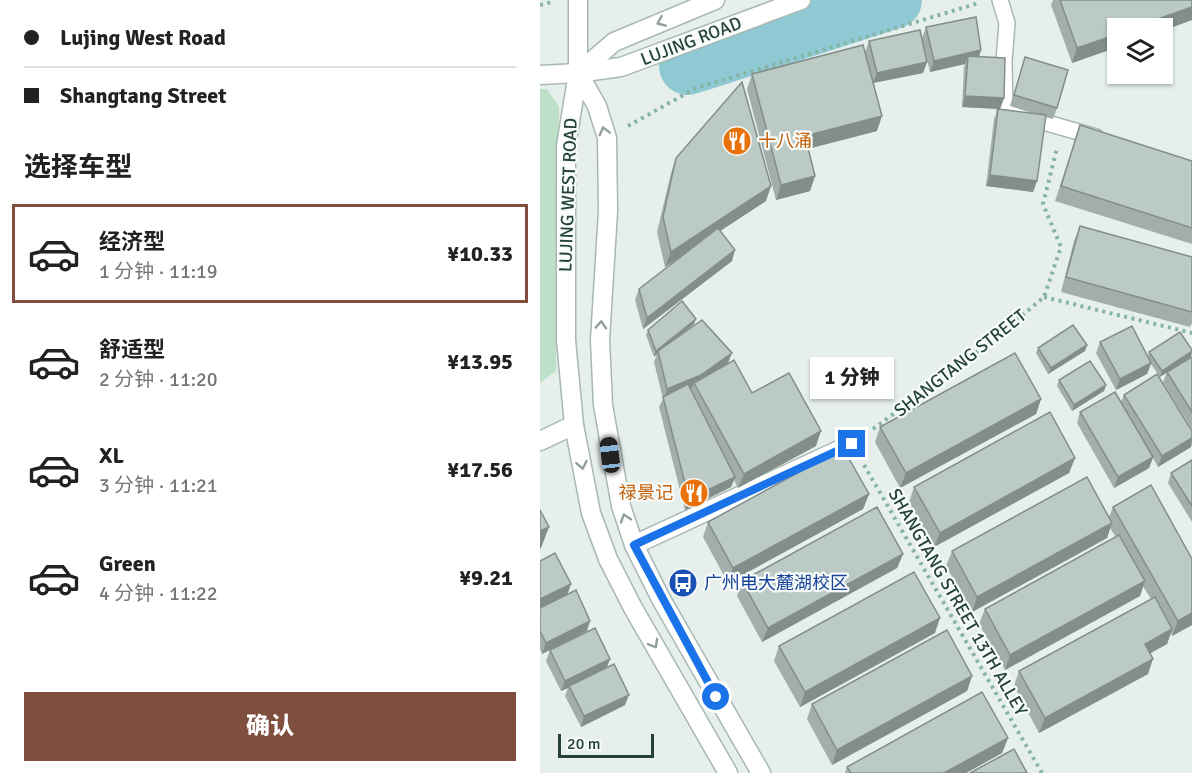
<!DOCTYPE html>
<html lang="zh">
<meta charset="utf-8">
<style>
:root{--surface:#fff;--page:#f2f2f2;--text:#222;--muted:#767676;--line:#e0e0e0;--accent:#804e3d}
body{margin:0;font-family:Signika,"Noto Sans SC",sans-serif;background:var(--page);color:var(--text);height:100vh;display:flex;flex-direction:column;font-size:22px;white-space:nowrap}
*{box-sizing:border-box;margin:0}
p{font-size:20px;color:var(--muted)}
.icon{flex:none;width:33px;height:33px;fill:none;stroke:currentColor;stroke-width:2;stroke-linecap:round;stroke-linejoin:round}
.map{position:relative;flex:1;overflow:hidden}
.sheet{display:flex;flex-direction:column;background:var(--surface);width:540px}
.sheet>*{flex:none}
.guide{display:grid;align-content:center;height:132px;padding:0 24px;background:var(--surface)}
.tools{position:absolute;left:567px;top:18px;display:grid;gap:12px}
.tools a{display:grid;place-items:center;width:66px;height:66px;border-radius:0px;background:var(--surface);box-shadow:0 2px 4px #0004;font-size:30px}
.scale{position:absolute;left:18px;bottom:15px;width:96px;box-sizing:border-box;padding-left:6px;border:3px solid #24423a;border-top:0;font-size:16px;line-height:21px;white-space:nowrap;color:#24423a;-webkit-text-stroke:4px #f7fbf9;paint-order:stroke}
.end{position:absolute;width:27px;height:27px;margin:-14px;border:8px solid #1a73e8;background:#fff;box-shadow:0 0 0 3px #fff}
.from{border-radius:50%}
.bubble{position:absolute;height:42px;border-radius:0px;background:var(--surface);box-shadow:0 2px 4px #0004;font-size:20px;font-weight:800;line-height:42px;text-align:center}
.car{position:absolute;width:18px;height:36px;margin:-18px -9px;border-radius:8px;box-shadow:0 0 4px 2px #0007;background:linear-gradient(#222 24%,#8ab4d8 0 40%,#222 0 76%,#8ab4d8 0 86%,#222 0)}
.guide b{display:flex;align-items:center;gap:21px;height:57px;font-size:22px}
.guide b+b{border-top:2px solid var(--line)}
.guide i{width:15px;height:15px;background:var(--text)}
ul{padding:0;list-style:none}
li{display:flex;align-items:center;gap:18px;height:99px;margin:0 12px 9px;padding:0 12px;border:3px solid transparent;border-radius:0px}
li div{flex:1}
li b{display:block;font-size:22px}
li em{font-style:normal;font-weight:800}
li.active{border-color:var(--accent)}
li>.icon{width:54px;height:54px;stroke-width:1.5}
h2{padding:0 24px;font-size:27px;line-height:72px}
.cta{display:flex;gap:12px;margin-top:auto;padding:12px 24px}
.cta a{flex:1;height:69px;border-radius:0px;background:var(--accent);color:#fff;font-size:24px;font-weight:800;line-height:69px;text-align:center}
main{display:flex;flex:1;min-height:0}
.map>svg:first-child{display:block}
.green{fill:#bfe0c8}
.lines{fill:none;stroke-linecap:round;stroke-linejoin:round}
.river{stroke:#8ec9d4;stroke-width:58}
.service-casing{stroke:#a8b8b2;stroke-width:18}
.minor-casing{stroke:#a8b8b2;stroke-width:21}
.tertiary-casing{stroke:#a8b8b2;stroke-width:21}
.path{stroke:#86b3a5;stroke-width:4;stroke-dasharray:3 4.5;stroke-linecap:butt}
.service{stroke:#fff;stroke-width:15}
.minor{stroke:#fff;stroke-width:18}
.tertiary{stroke:#fff;stroke-width:18}
.wall{fill:#a1aea9}
.shaded-wall{fill:#838d89}
.building{fill:#bbcac4;stroke:#838d89;stroke-width:1.5}
.oneway{stroke:#92a09c}
.route{stroke:#1a73e8;stroke-width:8}
.labels{text-anchor:middle;stroke-width:4.5;stroke-linejoin:round;paint-order:stroke}
.street-label{font-size:18px;fill:#24423a;stroke:#f7fbf9}
.food-label{font-size:18px;fill:#c56008;stroke:#f7fbf9;text-anchor:start}
.transit-label{font-size:18px;fill:#164399;stroke:#f7fbf9;text-anchor:start}
</style>
<main>
<section class="sheet">
<div class="guide">
<b><i class="from"></i>Lujing West Road</b>
<b><i></i>Shangtang Street</b>
</div>
<h2>选择车型</h2>
<ul>
<li class="active"><svg class="icon" aria-label="car" viewBox="0 0 24 24"><path d="M5 17H2v-5l4-1 3-4h7l3 4 3 1v5h-3M9 17h6M6 11h13"/><circle cx="7" cy="17" r="2"/><circle cx="17" cy="17" r="2"/></svg><div><b>经济型</b><p>1 分钟 · 11:19</p></div><em>¥10.33</em></li>
<li><svg class="icon" aria-label="car" viewBox="0 0 24 24"><path d="M5 17H2v-5l4-1 3-4h7l3 4 3 1v5h-3M9 17h6M6 11h13"/><circle cx="7" cy="17" r="2"/><circle cx="17" cy="17" r="2"/></svg><div><b>舒适型</b><p>2 分钟 · 11:20</p></div><em>¥13.95</em></li>
<li><svg class="icon" aria-label="car" viewBox="0 0 24 24"><path d="M5 17H2v-5l4-1 3-4h7l3 4 3 1v5h-3M9 17h6M6 11h13"/><circle cx="7" cy="17" r="2"/><circle cx="17" cy="17" r="2"/></svg><div><b>XL</b><p>3 分钟 · 11:21</p></div><em>¥17.56</em></li>
<li><svg class="icon" aria-label="car" viewBox="0 0 24 24"><path d="M5 17H2v-5l4-1 3-4h7l3 4 3 1v5h-3M9 17h6M6 11h13"/><circle cx="7" cy="17" r="2"/><circle cx="17" cy="17" r="2"/></svg><div><b>Green</b><p>4 分钟 · 11:22</p></div><em>¥9.21</em></li>
</ul>
<div class="cta"><a>确认</a></div>
</section>
<div class="map">
<svg width="652" height="773" viewBox="0 0 652 773">
<rect width="100%" height="100%" fill="#e6efeb"/>
<path class="green" d="M0 89H7L19 107 16 371 0 383Z"/>
<g class="lines">
<path class="river" d="M148 66 353 0"/>
<g class="service-casing">
<path id="service" d="M460 0 467 23 464 61 465 111 556 137"/>
</g>
<g class="minor-casing">
<g id="minor">
<path d="M0 75 38 73"/>
<path d="M0 441 34 425"/>
<path d="M94 545 312 444"/>
</g>
</g>
<g class="tertiary-casing">
<g id="tertiary">
<path d="M38 0V73L26 146V340L34 425 51 513 68 559 93 608 188 773"/>
<path d="M38 73 57 106 67 138 68 211 60 340 63 405 81 506 94 545 121 599 221 773"/>
<path d="M38 73 81 67 261 0"/>
<path d="M38 73 74 42 175 0"/>
</g>
</g>
<g class="path">
<path d="M0 5 12 2"/>
<path d="M88 126 156 88 439 3"/>
<path d="M504 297 652 333"/>
<path d="M333 429 452 341 504 297 521 247 503 204 517 148"/>
<path d="M324 465 502 773"/>
</g>
<use href="#service" class="service"/>
<use href="#minor" class="minor"/>
<use href="#tertiary" class="tertiary"/>
</g>
<g class="wall">
<path d="M513 0H652V20L532 63 511 5Z"/>
<path d="M386 27 441 50 439 57 464 98 460 109 495 114 470 106 485 57 517 108 513 119 505 117 497 181 493 192 446 186 454 119 458 109 422 107 424 67 425 64 390 72 382 38Z"/>
<path d="M329 41 387 62 383 73 333 83 337 131 268 149 275 176 270 191 236 200 207 89 212 74 325 52Z"/>
<path d="M540 125 652 161V244L515 201Z"/>
<path d="M136 158 226 201 180 231 192 261 103 329 95 300 99 289 145 254 125 267 117 232 131 173Z"/>
<path d="M540 226 652 257V323L650 327 521 292 534 241Z"/>
<path d="M154 324 139 336 188 363 212 393 276 446 198 488 194 480 191 487 145 510 119 407 123 399 114 362 117 354 114 357 106 335 108 330Z"/>
<path d="M560 342 608 356 609 352 652 350 651 357 633 368 652 357V429L623 382 627 372 620 377 611 364 607 374 576 390 556 353Z"/>
<path d="M547 345 545 351 508 374 496 353 498 348Z"/>
<path d="M519 380 566 385 564 391 532 411 517 386Z"/>
<path d="M584 395 652 431V444L651 447 618 467 613 458 609 468 574 488 537 423 540 412 581 402Z"/>
<path d="M501 399 496 414 360 488 335 442 340 427Z"/>
<path d="M535 458 529 473 394 547 369 502 374 487Z"/>
<path d="M652 460V522L628 483 631 473Z"/>
<path d="M329 494 323 509 188 583 163 537 168 522Z"/>
<path d="M573 507 652 625 632 636 631 633 627 644 610 653 608 674 499 733 474 686 479 671 611 599 603 586 600 596 465 670 439 624 445 609 576 537 570 528 567 538 432 612 406 566 412 551 569 517Z"/>
<path d="M363 554 357 568 222 642 197 596 202 581Z"/>
<path d="M0 561 31 584 27 595 47 631 2 654 0 649Z"/>
<path d="M395 633 260 707 234 661 239 646Z"/>
<path d="M10 650 67 667 85 705 41 727 25 696 28 688 21 691 6 661Z"/>
<path d="M432 676 427 691 292 765 267 719 272 704Z"/>
<path d="M468 738 462 753 426 773H305L307 767Z"/>
</g>
<g class="shaded-wall">
<path d="M652 7V20L622 31V28H592Z"/>
<path d="M578 34V47L532 63 537 48Z"/>
<path d="M441 50 437 61 428 56 425 64 390 72 394 61Z"/>
<path d="M387 62 383 73 333 83 337 73Z"/>
<path d="M425 96 464 98 460 109 422 107Z"/>
<path d="M342 116 337 131 259 151 265 136Z"/>
<path d="M450 175 497 181 493 192 446 186Z"/>
<path d="M275 176 270 191 236 200 241 185Z"/>
<path d="M231 186 226 201 125 267 131 252Z"/>
<path d="M195 250 192 261 103 329 107 318Z"/>
<path d="M156 319 154 324 118 353V351L117 354 114 357 116 351Z"/>
<path d="M547 345 545 351 508 374 511 368Z"/>
<path d="M652 351 651 357 620 377 622 371Z"/>
<path d="M192 353 188 363 154 383 152 388 124 399 127 389Z"/>
<path d="M611 363 607 374 576 390 580 379Z"/>
<path d="M566 385 564 391 532 411 534 405Z"/>
<path d="M501 399 496 414 360 488 366 473Z"/>
<path d="M281 431 276 446 198 488 204 474Z"/>
<path d="M652 438 651 447 618 467 622 456Z"/>
<path d="M613 457 609 468 574 488 578 477Z"/>
<path d="M535 458 529 473 394 547 400 533Z"/>
<path d="M195 477 191 487 145 510 149 499Z"/>
<path d="M329 494 323 509 188 583 193 568Z"/>
<path d="M572 523 567 538 432 612 437 597Z"/>
<path d="M9 527 1 548 0 549V531Z"/>
<path d="M363 554 357 568 222 642 228 628Z"/>
<path d="M605 581 600 596 465 670 470 655Z"/>
<path d="M31 584 27 595 0 608V599Z"/>
<path d="M652 613V625L632 636 638 621Z"/>
<path d="M400 618 395 633 260 707 265 692Z"/>
<path d="M50 621 47 631 2 654 6 643Z"/>
<path d="M632 629 627 644 600 659 605 644Z"/>
<path d="M70 659 66 670 29 686 28 688 21 691 25 681Z"/>
<path d="M613 659 608 674 499 733 505 718Z"/>
<path d="M432 676 427 691 292 765 297 750Z"/>
<path d="M89 695 85 705 41 727 44 716Z"/>
<path d="M468 738 462 753 426 773H404Z"/>
</g>
<g class="building">
<path d="M520 0H652V7L592 28H578V34L537 48Z"/>
<path d="M436 17 441 50 394 61 386 27Z"/>
<path d="M380 30 387 62 337 73 329 41Z"/>
<path d="M323 45 342 116 265 136 275 176 241 185 212 74Z"/>
<path d="M428 56 465 58 464 98 425 96Z"/>
<path d="M485 57 528 70 517 108 474 95Z"/>
<path d="M202 82 231 186 131 252 123 217 136 158Z"/>
<path d="M458 109 506 115 497 181 450 175Z"/>
<path d="M540 125 652 161V228L521 186Z"/>
<path d="M540 226 652 257V312L526 277Z"/>
<path d="M178 228 195 250 107 318 99 289Z"/>
<path d="M142 301 156 319 116 351 108 330Z"/>
<path d="M162 320 192 353 161 375 127 389 118 351Z"/>
<path d="M533 325 547 345 511 368 498 348Z"/>
<path d="M592 326 611 363 580 379 560 342Z"/>
<path d="M640 332 652 350V351L622 371 609 352Z"/>
<path d="M475 353 501 399 366 473 340 427Z"/>
<path d="M652 357V412L627 372Z"/>
<path d="M194 360 212 393 249 373 281 431 204 474 154 383Z"/>
<path d="M550 361 566 385 534 405 519 380Z"/>
<path d="M617 374 652 431V438L622 456 584 395Z"/>
<path d="M148 384 195 477 149 499 123 397Z"/>
<path d="M575 392 613 457 578 477 540 412Z"/>
<path d="M510 412 535 458 400 533 374 487Z"/>
<path d="M303 448 329 494 193 568 168 522Z"/>
<path d="M652 460V506L631 473Z"/>
<path d="M547 477 572 523 437 597 412 551Z"/>
<path d="M611 485 652 559V613L638 621 573 507Z"/>
<path d="M337 507 363 554 228 628 202 581Z"/>
<path d="M0 510 9 527 0 531Z"/>
<path d="M579 535 605 581 470 655 445 609Z"/>
<path d="M15 553 31 584 0 599V561Z"/>
<path d="M374 572 400 618 265 692 239 646Z"/>
<path d="M36 590 50 621 6 643 0 631V608Z"/>
<path d="M615 597 632 629 605 644 613 659 505 718 479 671Z"/>
<path d="M55 628 70 659 25 681 10 650Z"/>
<path d="M407 630 432 676 297 750 272 704Z"/>
<path d="M74 664 89 695 44 716 29 686Z"/>
<path d="M442 692 468 738 404 773H311L307 767Z"/>
<path d="M474 749 487 773H430Z"/>
</g>
<defs><path id="oneway-chevron" d="M-2-3.5L2.5 0L-2 3.5" fill="none" stroke-width="1.6" stroke-linecap="round" stroke-linejoin="round" transform="scale(1.5)"/></defs>
<g class="oneway">
<use href="#oneway-chevron" transform="translate(121 22) rotate(157)"/>
<use href="#oneway-chevron" transform="translate(64 131) rotate(-104)"/>
<use href="#oneway-chevron" transform="translate(61 325) rotate(-86)"/>
<use href="#oneway-chevron" transform="translate(42 465) rotate(79)"/>
<use href="#oneway-chevron" transform="translate(85 518) rotate(-108)"/>
<use href="#oneway-chevron" transform="translate(114 644) rotate(60)"/>
</g>
<g class="lines">
<path class="route" d="M176 697 94 545 312 444"/>
</g>
<defs>
<g id="restaurant-disc" transform="scale(1.5)"><circle r="9.5" fill="#e8710a" stroke="#f7fbf9"/><path d="M-5-6h1v4h1v-4h1v4h1v-4h1v5L-1.5 .5V6h-2V.5L-5-1ZM5-6V6H3V1.5H1.5Q1.5-4 5-6Z" fill="#fff"/></g>
<g id="bus-disc" transform="scale(1.5)"><circle r="9.5" fill="#1a4fb4" stroke="#f7fbf9"/><path d="M-5-6H5V4H4V6H2V4H-2V6H-4V4H-5ZM-3.5-4V0h7V-4ZM-3.5 1.2v1.5H-2V1.2ZM2 1.2v1.5H3.5V1.2Z" fill="#fff"/></g>
</defs>
<g fill-rule="evenodd">
<use href="#restaurant-disc" x="197" y="141"/>
<use href="#restaurant-disc" x="154" y="493"/>
<use href="#bus-disc" x="143" y="583"/>
</g>
<g class="labels">
<g class="street-label">
<text transform="translate(151 41) rotate(-21)" y="6">LUJING ROAD</text>
<text transform="translate(28 195) rotate(-88)" y="6">LUJING WEST ROAD</text>
<text transform="translate(420 363) rotate(-38)" y="6">SHANGTANG STREET</text>
<text transform="translate(418 602) rotate(60)" y="6">SHANGTANG STREET 13TH ALLEY</text>
</g>
<g class="food-label">
<text x="218" y="147">十八涌</text>
<text x="133" y="499" text-anchor="end">禄景记</text>
</g>
<g class="transit-label">
<text x="164" y="589">广州电大麓湖校区</text>
</g>
</g>
</svg>
<div class="tools">
<a><svg class="icon" aria-label="layers" viewBox="0 0 24 24"><path d="M12 4l9 5-9 5-9-5zM3 14l9 5 9-5"/></svg></a>
</div>
<div class="scale">20 m</div>
<i class="end from" style="left:176px;top:697px"></i>
<i class="end" style="left:312px;top:444px"></i>
<div class="bubble" style="left:270px;top:357px;width:84px">1 分钟</div>
<i class="car" style="left:70px;top:455px;rotate:353deg"></i>
</div>
</main>
